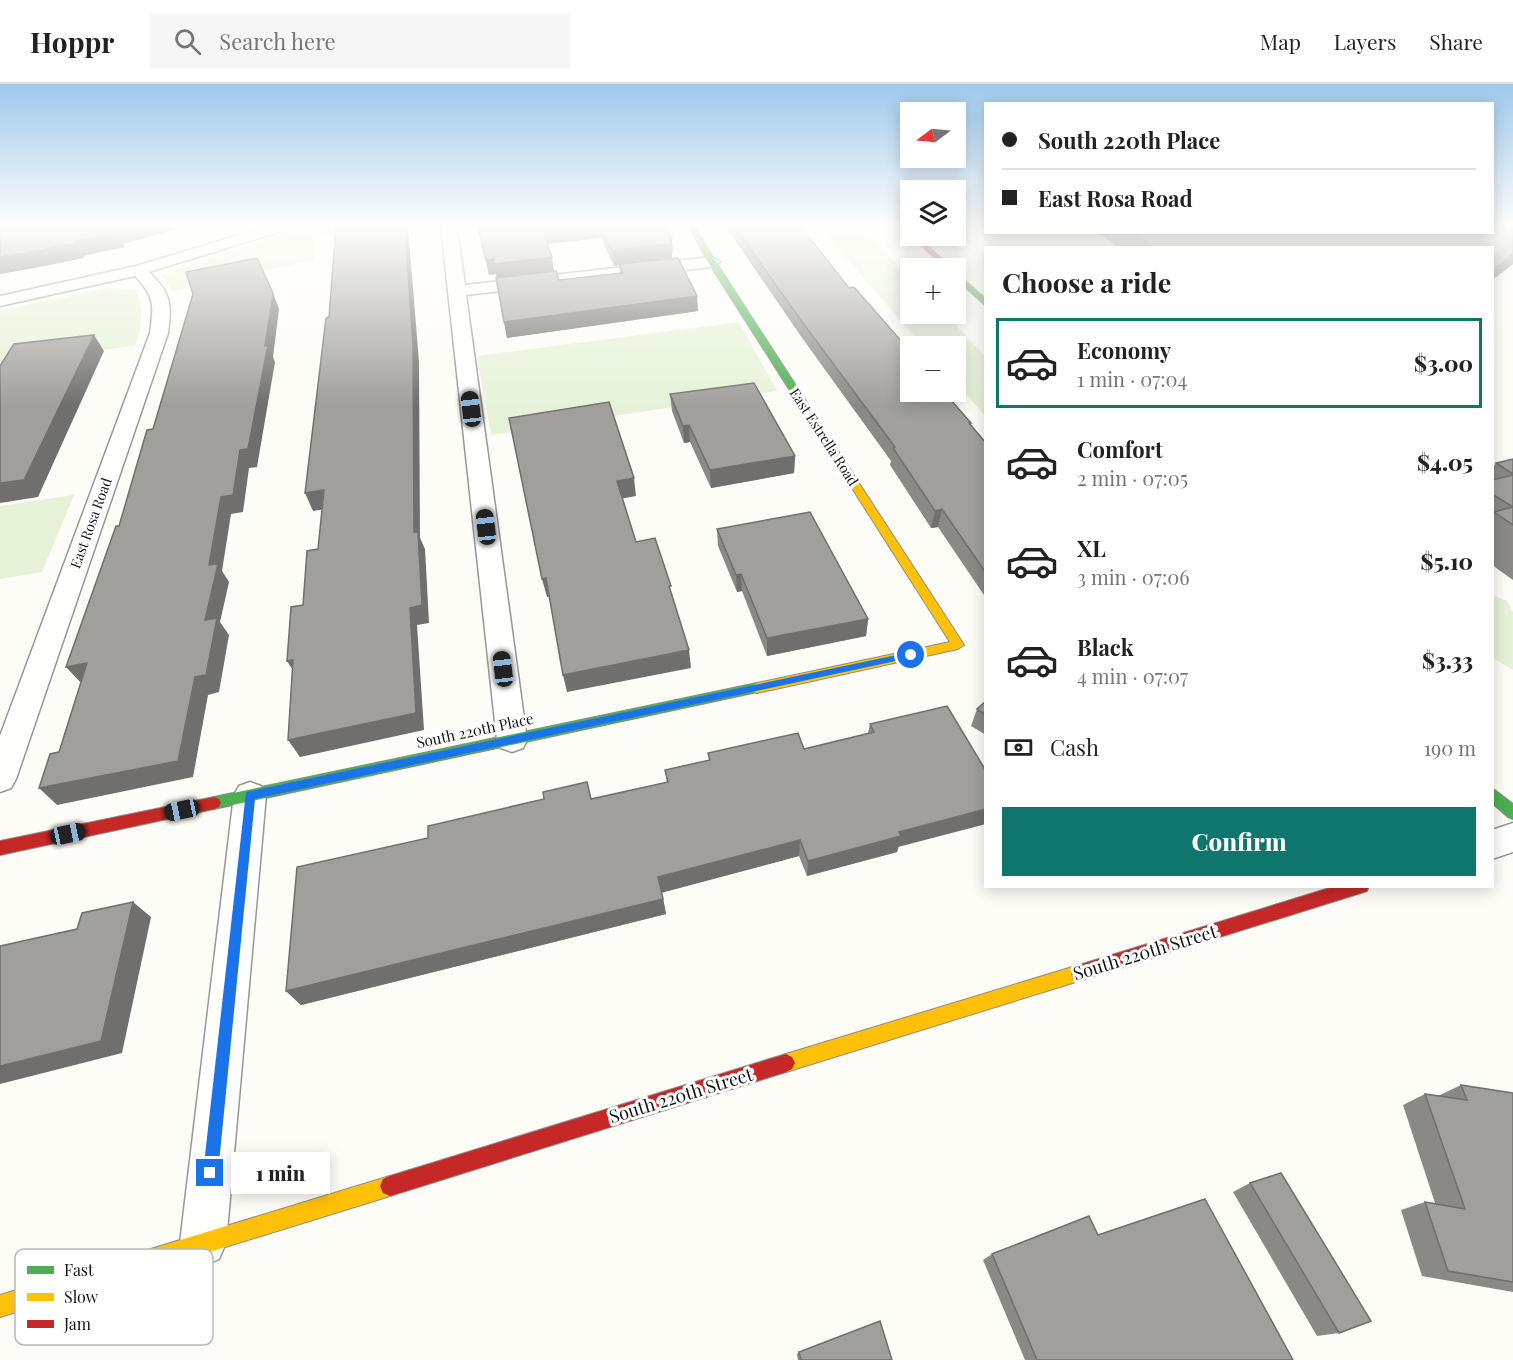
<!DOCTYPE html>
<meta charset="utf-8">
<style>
:root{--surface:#fff;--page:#f6f6f6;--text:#222;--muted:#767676;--line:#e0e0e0;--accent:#0f766e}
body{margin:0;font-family:"Playfair Display",serif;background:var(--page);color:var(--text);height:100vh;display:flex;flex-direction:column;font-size:22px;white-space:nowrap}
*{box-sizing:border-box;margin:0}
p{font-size:20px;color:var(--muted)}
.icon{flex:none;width:33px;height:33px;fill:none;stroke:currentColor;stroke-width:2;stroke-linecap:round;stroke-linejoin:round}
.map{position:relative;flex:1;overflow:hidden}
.sheet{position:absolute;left:984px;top:162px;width:510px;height:642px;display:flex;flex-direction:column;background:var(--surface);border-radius:0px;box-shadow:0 3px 15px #0003}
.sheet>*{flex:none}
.top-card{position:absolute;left:984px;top:18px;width:510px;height:132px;border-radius:0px;box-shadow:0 3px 15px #0003;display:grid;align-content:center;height:132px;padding:0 18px;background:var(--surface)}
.needle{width:39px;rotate:254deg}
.tools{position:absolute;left:900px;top:18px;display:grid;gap:12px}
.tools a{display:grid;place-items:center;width:66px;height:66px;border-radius:0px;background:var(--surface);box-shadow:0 3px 15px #0003;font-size:30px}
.end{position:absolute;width:27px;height:27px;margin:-14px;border:8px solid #1a73e8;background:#fff;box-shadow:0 0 0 3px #fff}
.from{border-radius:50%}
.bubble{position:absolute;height:42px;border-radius:0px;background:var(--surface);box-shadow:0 3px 15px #0003;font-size:20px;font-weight:800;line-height:42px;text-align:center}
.car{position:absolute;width:18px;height:36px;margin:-18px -9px;border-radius:8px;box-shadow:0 0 4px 2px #0007;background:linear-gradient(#222 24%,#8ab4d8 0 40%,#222 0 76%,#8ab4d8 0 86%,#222 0)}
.top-card b{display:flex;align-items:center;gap:21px;height:57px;font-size:22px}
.top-card b+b{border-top:2px solid var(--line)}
.top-card i{width:15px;height:15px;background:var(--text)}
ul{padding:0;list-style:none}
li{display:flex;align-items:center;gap:18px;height:90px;margin:0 12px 9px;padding:0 6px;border:3px solid transparent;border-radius:0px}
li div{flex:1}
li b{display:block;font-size:22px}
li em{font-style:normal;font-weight:800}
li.on{border-color:var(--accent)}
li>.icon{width:54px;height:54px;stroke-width:1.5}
h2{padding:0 18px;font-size:27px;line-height:72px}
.pay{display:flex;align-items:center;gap:15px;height:66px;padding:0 18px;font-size:22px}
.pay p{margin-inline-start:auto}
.primary-button{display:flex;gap:12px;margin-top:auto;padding:12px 18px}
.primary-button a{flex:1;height:69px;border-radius:0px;background:var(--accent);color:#fff;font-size:24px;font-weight:800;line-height:69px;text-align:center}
header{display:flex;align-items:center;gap:36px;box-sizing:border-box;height:84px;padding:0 30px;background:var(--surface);border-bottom:2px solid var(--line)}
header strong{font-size:28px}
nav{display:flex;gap:33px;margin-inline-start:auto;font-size:21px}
.search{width:420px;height:54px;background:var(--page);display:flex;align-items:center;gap:15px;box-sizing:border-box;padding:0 21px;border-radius:0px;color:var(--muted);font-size:22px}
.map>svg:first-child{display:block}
.green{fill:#e6f2d8}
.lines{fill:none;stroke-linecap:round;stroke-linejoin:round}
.street-casing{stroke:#979795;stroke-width:3}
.fast-casing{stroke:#8e8d8b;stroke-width:2}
.slow-casing{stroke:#8e8d8b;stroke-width:2}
.jam-casing{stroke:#8e8d8b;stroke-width:2}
.street{fill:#fffffe;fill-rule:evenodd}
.fast{fill:#4caf50;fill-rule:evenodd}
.slow{fill:#ffc107;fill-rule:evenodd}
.jam{fill:#c62828;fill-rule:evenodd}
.wall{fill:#8a8986;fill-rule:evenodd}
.shaded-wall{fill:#716f6d}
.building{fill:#a19f9c;stroke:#716f6d;stroke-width:1.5}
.route{fill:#1a73e8}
.labels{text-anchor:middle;stroke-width:6;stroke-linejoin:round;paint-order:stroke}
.far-street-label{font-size:14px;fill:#111;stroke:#fff}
.street-label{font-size:15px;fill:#111;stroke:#fff}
.near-street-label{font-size:18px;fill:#111;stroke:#fff}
.key{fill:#fff;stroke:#b8b8b8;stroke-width:1.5}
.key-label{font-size:16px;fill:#111}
</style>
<header>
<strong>Hoppr</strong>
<div class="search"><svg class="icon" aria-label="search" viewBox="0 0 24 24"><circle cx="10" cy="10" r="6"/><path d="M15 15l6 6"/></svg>Search here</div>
<nav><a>Map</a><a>Layers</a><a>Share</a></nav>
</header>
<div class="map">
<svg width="1513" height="1276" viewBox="0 0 1513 1276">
<rect width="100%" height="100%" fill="#fdfcf7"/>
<g class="green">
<path d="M301 143H356L316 155 313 176 172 207 162 191Z"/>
<path d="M819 143H861L910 194V230H945L985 272V332L956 298V262H923Z"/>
<path d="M106 204 136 206C144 226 142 242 135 262L0 278V227Z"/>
<path d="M739 238 777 307 491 351 477 272Z"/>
<path d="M74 411 42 488 0 495V422Z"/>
<path d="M1493 511 1507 517 1513 528V586L1493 574Z"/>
</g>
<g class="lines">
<g class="street-casing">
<g id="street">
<path d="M265 143H288L285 146 149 188C171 209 172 220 168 249L16 695 11 704 0 708V652L150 249C154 221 155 213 135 192L0 222V212L136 182Z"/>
<path d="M441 143H457L465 201 712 173 720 178 712 183 466 211 527 656 523 664 512 668 501 664 497 656Z"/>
<path d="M250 698 261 702 266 711 226 1159 219 1175 203 1182 187 1175 180 1159 234 711 239 702Z"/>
<path d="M1513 739V768L1492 775V746Z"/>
</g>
</g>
<g class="fast-casing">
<g id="fast">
<path d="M689 143H695L716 178 855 393 854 395H846L845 393 708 178Z"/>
<path d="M956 189 986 215V222L956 195Z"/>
<path d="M757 599 764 604 762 607 214 725 209 723 207 719 209 715 214 713Z"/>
<path d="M1492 704 1513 720V735L1508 733 1492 719Z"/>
</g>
</g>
<g class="slow-casing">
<g id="slow">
<path d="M850 390 855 393 964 561 958 565 757 609 752 607 750 604 757 599 950 558 845 393Z"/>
<path d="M1079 881 1085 883 1087 889 1085 895 1079 897 786 988 780 985 777 979 780 973 786 970Z"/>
<path d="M390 1092 397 1095 400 1102 397 1109 390 1112 0 1233V1211Z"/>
</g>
</g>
<g class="jam-casing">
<g id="jam">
<path d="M911 152H917L952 184H945Z"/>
<path d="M214 713 219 715 221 719 219 723 214 725 0 771V757Z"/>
<path d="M1336 802H1369L1367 807 1361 809 1079 897 1073 895 1071 889 1073 883 1079 881Z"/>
<path d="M786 970 792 973 795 979 792 985 786 988 390 1112 383 1109 380 1102 383 1095 390 1092Z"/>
</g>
</g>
<use href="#street" class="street"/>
<use href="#fast" class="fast"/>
<use href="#slow" class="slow"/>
<use href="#jam" class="jam"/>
</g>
<g class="wall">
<path d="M478 143H666L672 154 673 169H672V174L698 227 507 254 496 190 489 191ZM601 154 614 182 619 181 620 189 559 196 554 187 547 160Z"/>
<path d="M726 143H801L910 308H945V309L971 339 970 341 986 359V514L938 443 931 444 890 381 891 377 800 251Z"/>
<path d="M1513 143V180L1492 196V164H1119L1098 148H1492Z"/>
<path d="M670 310 795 372 794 389 711 404 690 358 684 359 672 327Z"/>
<path d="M1513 375V496L1492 481V384L1496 379Z"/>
<path d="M717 445 868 535 866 552 767 572 742 507 737 508 718 462Z"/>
<path d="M986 617V651L971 642 977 625Z"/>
<path d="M947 622 897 768 807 792 799 772 662 808 666 830 301 921 286 907 428 754 592 715 667 699 665 686 709 676 708 669 804 665 868 649 870 640Z"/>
<path d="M1461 1001 1513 1009V1208L1422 1192 1401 1126 1425 1118 1435 1119 1403 1021 1425 1010 1438 1012Z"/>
<path d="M1250 1099 1339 1249 1317 1252 1233 1108Z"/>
<path d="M1098 1151 1293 1276H1025L983 1176 992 1170Z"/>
<path d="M799 1268 892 1276H798L797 1270Z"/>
</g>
<g class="shaded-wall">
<path d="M123 143H183L123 160 125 163 83 172 84 174 40 183 0 190V173L74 157Z"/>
<path d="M405 143H408L419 278 420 454 425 465 429 539 417 541 424 646 300 673 288 656 410 524 414 448Z"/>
<path d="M564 143H599L601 154 544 160 542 145Z"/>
<path d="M672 154V175L614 182 612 167Z"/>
<path d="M1513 170V180L1492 196V188L1494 185Z"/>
<path d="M552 173 554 189 497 195 496 190 489 191 486 176Z"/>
<path d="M273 209 279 225 273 273 275 278 257 383 249 384 243 428 231 430 222 487 229 498 220 538 229 551 219 608 208 611 193 693 57 721 39 704 205 536 209 481 221 413 240 366 265 262Z"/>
<path d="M697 212 698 227 507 254 504 238Z"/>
<path d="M94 251 104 267 38 413 0 419V399Z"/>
<path d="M689 341 690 358 684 359 683 342Z"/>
<path d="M795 372 794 389 711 404 710 386Z"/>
<path d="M634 394 636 412 620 415 617 397Z"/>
<path d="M324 406 332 424 313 427 305 409Z"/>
<path d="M942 425 938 443 931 444 935 427Z"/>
<path d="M741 490 742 507 737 508 736 491Z"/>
<path d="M546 494 551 512 547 513 542 495Z"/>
<path d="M868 535 866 552 767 572V554Z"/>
<path d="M689 566 691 584 567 608 563 591Z"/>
<path d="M293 576 298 594 287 577Z"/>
<path d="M87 579 82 600 66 583Z"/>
<path d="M986 725V740L898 763 897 768 807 792 808 777 899 748Z"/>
<path d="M800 756 799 772 661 809 658 793Z"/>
<path d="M663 815 666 830 301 921 286 907Z"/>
<path d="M133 818 151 833 122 969 0 1000V982Z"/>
</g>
<g class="building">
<path d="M0 143H123L115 145 117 148 74 157 75 159 31 168 0 173Z"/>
<path d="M336 143H405L413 262 414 448H418L422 521 410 524 416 629 288 656 293 576 287 577 291 523 303 521 307 467 318 465 324 406 305 409 326 234 329 233Z"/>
<path d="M478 143H564L542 145 552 173 494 180 493 175 486 176Z"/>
<path d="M601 143H666L672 154H669L671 160 612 167Z"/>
<path d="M735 143H801L849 204 854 203 910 267V308H944L971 339H969L986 359V489L942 425 935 427 893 364 895 363 800 235Z"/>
<path d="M1492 143H1513V170L1494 185 1492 184V164H1153L1131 148H1492Z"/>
<path d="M257 174 273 209 265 262 268 261 248 365 240 366 233 411 221 413 209 481 218 480 205 536 217 534 206 591 195 593 178 677 39 704 50 670 59 668 87 579 66 583 116 442H119L147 346 153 345 193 210 186 188Z"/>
<path d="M678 174 697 212 504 238 496 194 556 187 559 196 623 189 619 180Z"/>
<path d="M94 251 24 396 0 399V282L14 260Z"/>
<path d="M754 299 795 372 710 386 689 341 683 342 670 310Z"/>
<path d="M609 318 634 394 617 397 636 458 655 454 671 502H669L689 566 563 591 546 494 542 495 509 334Z"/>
<path d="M1513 375V390L1496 379Z"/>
<path d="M1513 391V441L1494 428 1513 423 1492 410V396Z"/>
<path d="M810 428 868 535 767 554 741 490 736 491 717 445Z"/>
<path d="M986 617V631L977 625Z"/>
<path d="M947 622 986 687V725L899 748 901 752 808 777 800 756 658 793 663 815 286 907 297 783 428 754V742L544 715 543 708 587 698 591 715 668 698 665 686 710 676 708 669 798 649 804 665 874 648 870 640Z"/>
<path d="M133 818 101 957 0 982V862L77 845 82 829Z"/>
<path d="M1461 1001 1513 1009V1198L1448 1187 1425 1118 1465 1125 1425 1010 1467 1016Z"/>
<path d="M1281 1089 1371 1237 1339 1249 1250 1099Z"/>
<path d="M1205 1115 1293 1276H1037L992 1170 1089 1132 1098 1151Z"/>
<path d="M880 1237 892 1276H801L799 1268Z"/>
</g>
<linearGradient id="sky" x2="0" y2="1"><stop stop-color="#9ec8ed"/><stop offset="0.44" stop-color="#fefefb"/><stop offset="1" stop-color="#fefefb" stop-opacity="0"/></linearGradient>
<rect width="1513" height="322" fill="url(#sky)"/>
<path class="route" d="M911 568 915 571 914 573 255 715 218 1089 215 1094 210 1096 205 1094 203 1089 246 708Z"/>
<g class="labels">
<g class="far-street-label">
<text transform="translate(824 353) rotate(57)" y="5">East Estrella Road</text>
<text transform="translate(91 439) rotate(-70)" y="5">East Rosa Road</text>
</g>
<g class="street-label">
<text transform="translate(475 647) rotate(-12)" y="5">South 220th Place</text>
</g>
<g class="near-street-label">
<text transform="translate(1145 869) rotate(-17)" y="6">South 220th Street</text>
<text transform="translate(681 1012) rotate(-17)" y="6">South 220th Street</text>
</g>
</g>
<rect x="15" y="1165" width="198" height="96" rx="9" class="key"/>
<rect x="27" y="1182" width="27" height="8" fill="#4caf50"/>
<rect x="27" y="1209" width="27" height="8" fill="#ffc107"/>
<rect x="27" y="1236" width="27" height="8" fill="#c62828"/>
<g class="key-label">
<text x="64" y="1192">Fast</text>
<text x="64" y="1219">Slow</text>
<text x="64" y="1246">Jam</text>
</g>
</svg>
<div class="tools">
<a><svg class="needle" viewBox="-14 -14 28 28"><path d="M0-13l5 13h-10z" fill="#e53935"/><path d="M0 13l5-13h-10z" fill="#767676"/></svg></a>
<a><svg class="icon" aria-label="layers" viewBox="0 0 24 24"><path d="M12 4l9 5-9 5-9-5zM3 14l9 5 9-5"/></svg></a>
<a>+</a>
<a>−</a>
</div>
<i class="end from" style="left:911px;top:571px"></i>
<i class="end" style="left:210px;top:1089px"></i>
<div class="bubble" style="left:231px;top:1068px;width:99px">1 min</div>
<i class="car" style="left:471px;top:325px;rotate:353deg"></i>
<i class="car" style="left:486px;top:443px;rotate:353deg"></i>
<i class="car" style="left:503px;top:585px;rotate:353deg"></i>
<i class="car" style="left:182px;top:726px;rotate:258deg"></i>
<i class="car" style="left:68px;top:750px;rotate:78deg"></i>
<div class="top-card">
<b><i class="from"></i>South 220th Place</b>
<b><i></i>East Rosa Road</b>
</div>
<section class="sheet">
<h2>Choose a ride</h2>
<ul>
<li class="on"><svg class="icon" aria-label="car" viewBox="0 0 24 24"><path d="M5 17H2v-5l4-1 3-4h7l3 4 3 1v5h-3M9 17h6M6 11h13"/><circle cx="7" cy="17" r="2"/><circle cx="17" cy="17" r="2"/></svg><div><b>Economy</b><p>1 min · 07:04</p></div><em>$3.00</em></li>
<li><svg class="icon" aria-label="car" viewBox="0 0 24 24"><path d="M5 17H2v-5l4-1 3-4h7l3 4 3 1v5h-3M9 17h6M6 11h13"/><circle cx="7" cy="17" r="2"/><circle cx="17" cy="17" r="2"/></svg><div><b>Comfort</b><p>2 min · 07:05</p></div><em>$4.05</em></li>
<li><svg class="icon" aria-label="car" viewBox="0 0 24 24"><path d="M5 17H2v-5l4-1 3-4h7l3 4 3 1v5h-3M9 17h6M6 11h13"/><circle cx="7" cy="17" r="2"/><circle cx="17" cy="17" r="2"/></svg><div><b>XL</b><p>3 min · 07:06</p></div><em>$5.10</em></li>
<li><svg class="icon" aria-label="car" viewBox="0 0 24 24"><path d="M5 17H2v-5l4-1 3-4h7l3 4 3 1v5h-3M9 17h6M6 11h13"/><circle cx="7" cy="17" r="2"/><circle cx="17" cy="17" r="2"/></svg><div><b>Black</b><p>4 min · 07:07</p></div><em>$3.33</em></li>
</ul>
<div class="pay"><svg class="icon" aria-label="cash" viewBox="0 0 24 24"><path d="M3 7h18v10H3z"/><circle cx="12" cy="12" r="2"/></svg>Cash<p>190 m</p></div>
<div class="primary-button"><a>Confirm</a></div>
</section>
</div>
